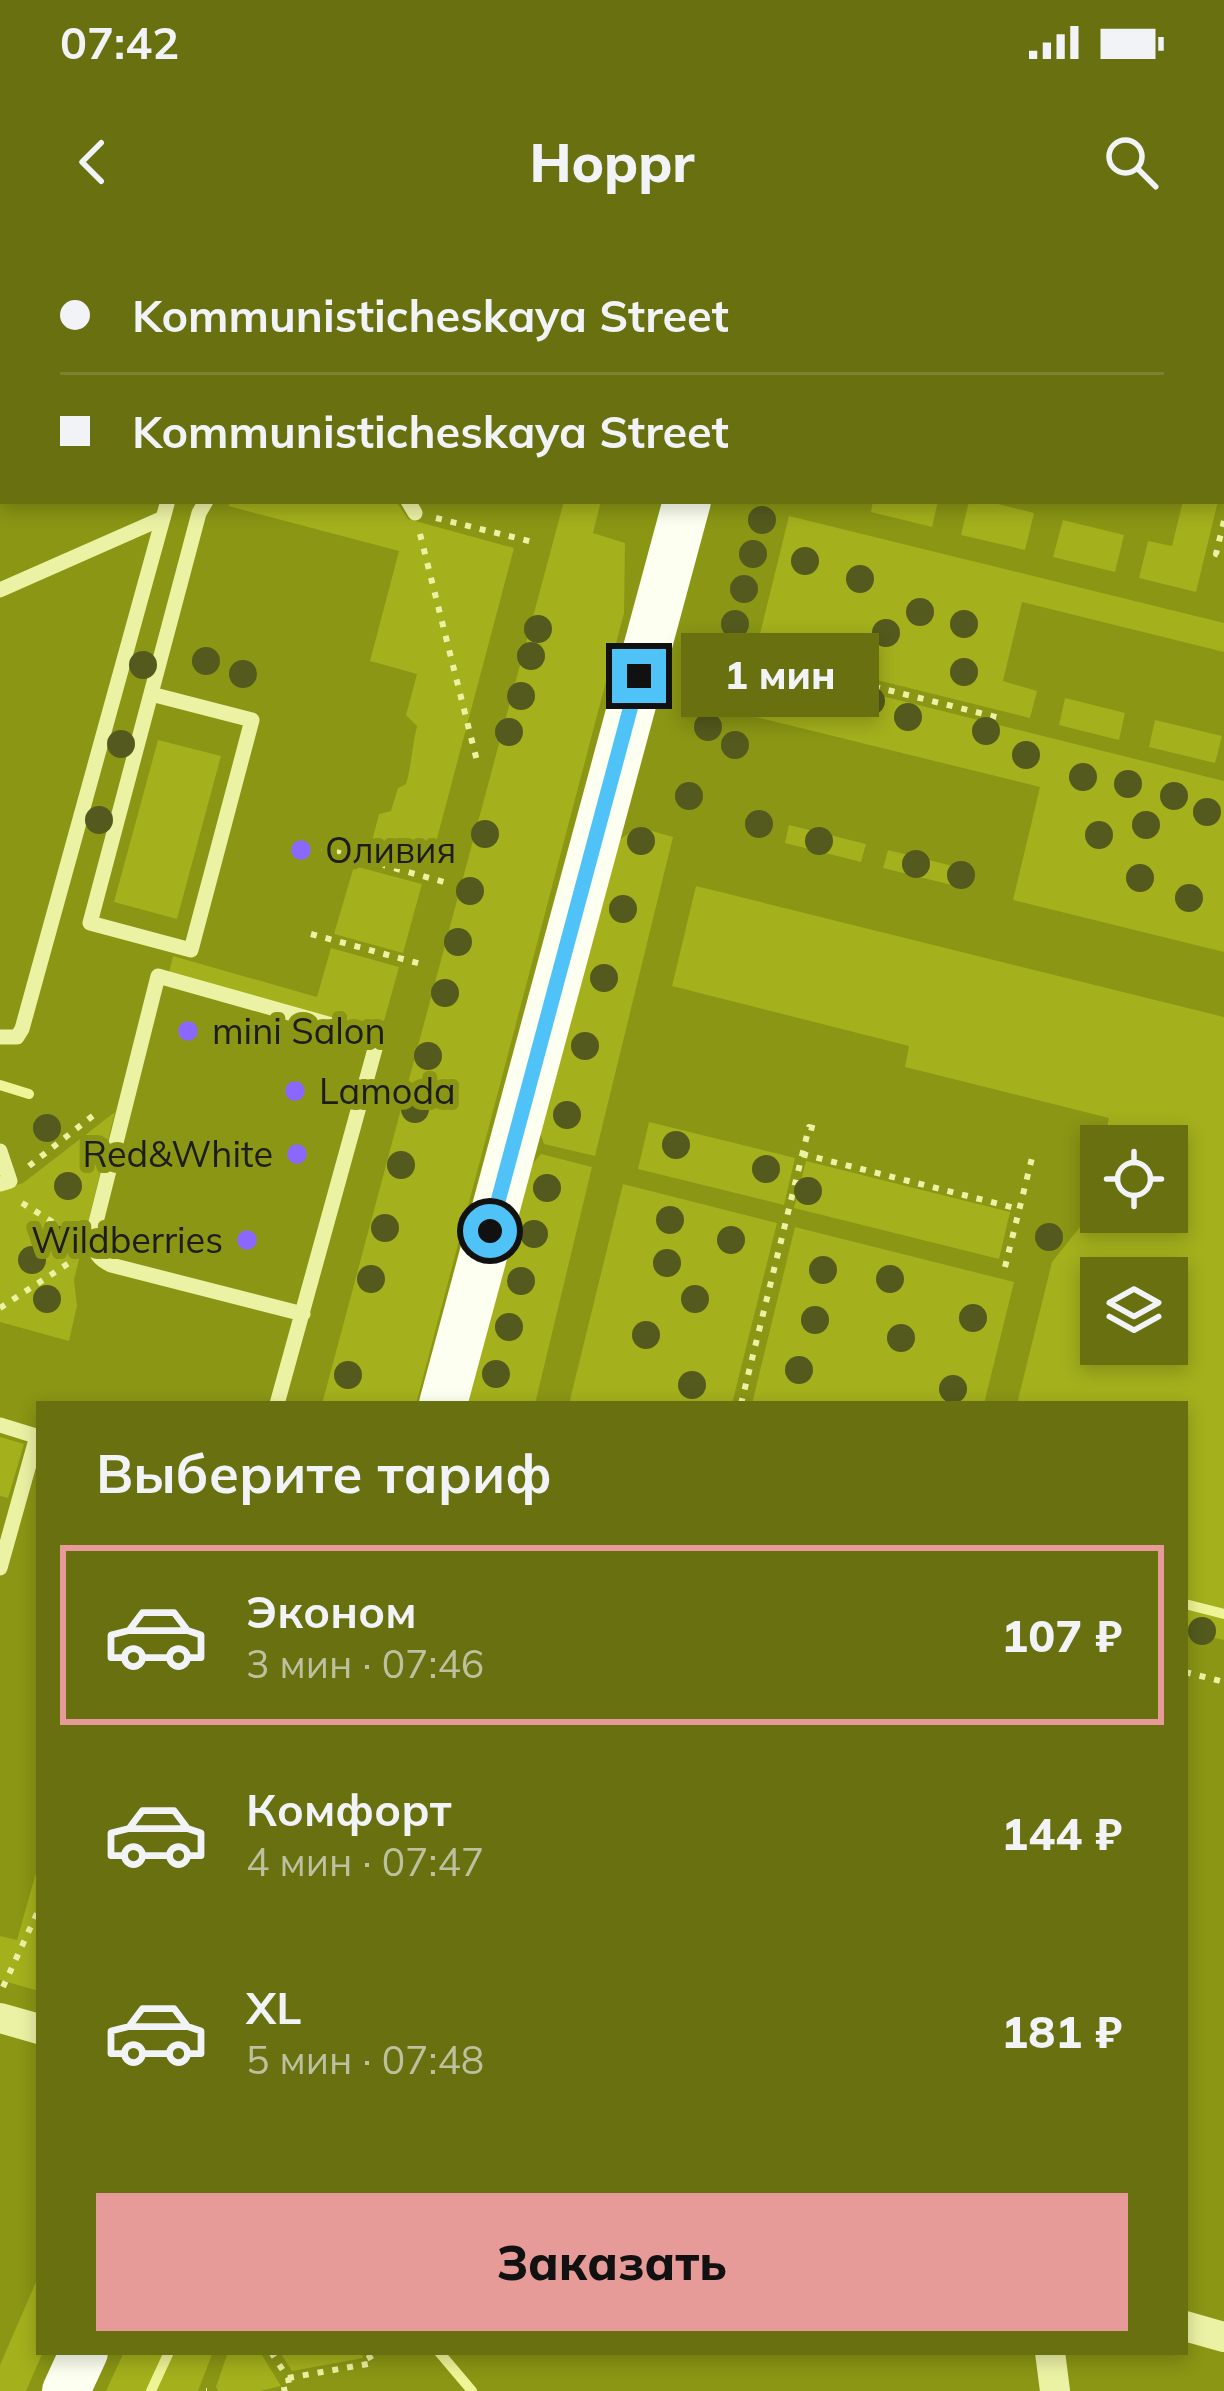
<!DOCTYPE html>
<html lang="ru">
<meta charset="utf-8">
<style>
:root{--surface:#68700f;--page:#6d7518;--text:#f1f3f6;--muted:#bdc19e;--line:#7b822f;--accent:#e69b98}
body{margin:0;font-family:Mulish,sans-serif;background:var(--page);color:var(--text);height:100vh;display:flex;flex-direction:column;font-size:45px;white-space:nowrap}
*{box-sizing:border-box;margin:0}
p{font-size:39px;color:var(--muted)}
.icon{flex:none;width:66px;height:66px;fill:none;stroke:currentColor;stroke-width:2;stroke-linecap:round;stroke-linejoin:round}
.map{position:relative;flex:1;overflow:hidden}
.panel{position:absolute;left:36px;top:1161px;width:1152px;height:954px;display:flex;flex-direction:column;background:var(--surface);border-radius:0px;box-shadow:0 6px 18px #0003}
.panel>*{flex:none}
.hud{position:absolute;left:0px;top:0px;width:1224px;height:264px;box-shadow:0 6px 18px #0003;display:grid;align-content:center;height:264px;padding:0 60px;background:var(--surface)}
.tools{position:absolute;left:1080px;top:885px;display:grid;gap:24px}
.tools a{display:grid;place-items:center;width:108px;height:108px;border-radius:0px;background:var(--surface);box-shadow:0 6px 18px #0003;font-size:60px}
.end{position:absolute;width:54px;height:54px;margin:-27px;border:15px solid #4fc3f7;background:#111;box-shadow:0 0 0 6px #111}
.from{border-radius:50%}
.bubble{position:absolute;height:84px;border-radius:0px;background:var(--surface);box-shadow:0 6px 18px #0003;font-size:39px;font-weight:800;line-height:84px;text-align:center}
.hud b{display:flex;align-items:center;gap:42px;height:114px;font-size:45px}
.hud b+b{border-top:3px solid var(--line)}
.hud i{width:30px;height:30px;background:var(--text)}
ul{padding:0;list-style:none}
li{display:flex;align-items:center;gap:36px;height:180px;margin:0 24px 18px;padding:0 36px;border:6px solid transparent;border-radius:0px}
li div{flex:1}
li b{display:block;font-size:45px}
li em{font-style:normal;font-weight:800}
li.active{border-color:var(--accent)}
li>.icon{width:108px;height:108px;stroke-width:1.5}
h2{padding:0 60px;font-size:54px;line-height:144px}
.action{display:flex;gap:24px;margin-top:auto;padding:24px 60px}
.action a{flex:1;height:138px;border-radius:0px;background:var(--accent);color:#111;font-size:48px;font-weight:800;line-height:138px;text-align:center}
.status{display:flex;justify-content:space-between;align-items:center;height:84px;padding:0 60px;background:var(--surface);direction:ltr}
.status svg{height:33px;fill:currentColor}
header{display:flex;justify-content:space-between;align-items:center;height:156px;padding:0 60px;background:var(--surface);font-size:54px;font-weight:800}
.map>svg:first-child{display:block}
.green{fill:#a4b01c;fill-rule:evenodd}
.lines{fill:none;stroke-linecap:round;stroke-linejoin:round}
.stream{stroke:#eff596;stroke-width:10}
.path{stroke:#ecf2a4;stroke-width:6;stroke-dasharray:6 9;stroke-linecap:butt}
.service{stroke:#ecf2a4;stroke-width:15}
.minor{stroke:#ecf2a4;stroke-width:30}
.primary{stroke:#fdfff0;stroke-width:48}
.tree{fill:#545a1d}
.route{stroke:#4fc3f7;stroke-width:15}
.poi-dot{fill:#8b66ff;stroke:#8a9614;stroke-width:4.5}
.labels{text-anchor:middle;stroke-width:12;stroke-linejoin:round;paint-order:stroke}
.poi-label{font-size:36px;fill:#1d1d1d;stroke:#8a9614;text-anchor:start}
</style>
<div class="status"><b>07:42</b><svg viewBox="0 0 49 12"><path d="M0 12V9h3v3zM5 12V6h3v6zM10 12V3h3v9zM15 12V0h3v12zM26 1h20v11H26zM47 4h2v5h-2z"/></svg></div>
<header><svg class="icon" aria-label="back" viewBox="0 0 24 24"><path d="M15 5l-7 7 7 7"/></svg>Hoppr<svg class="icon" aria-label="search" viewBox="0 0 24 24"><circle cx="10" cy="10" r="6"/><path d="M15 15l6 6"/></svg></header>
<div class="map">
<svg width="1224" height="2151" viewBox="0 0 1224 2151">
<rect width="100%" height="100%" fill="#8a9614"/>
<g class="green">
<path d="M232 261H396L408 279 514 308 430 625 370 609 379 574 391 571 398 548 406 544C412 523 412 506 417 486L406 475 417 434 370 421 399 311 228 266Z"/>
<path d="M564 261H601L593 293 625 303 624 373 416 1164H322Z"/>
<path d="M873 261H938L932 287 871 272Z"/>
<path d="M969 261H986L1034 273 1025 310 961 295Z"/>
<path d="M1183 261H1218L1196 352 1139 338 1148 301 1172 306Z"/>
<path d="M789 276 1224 383V412L1022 362 1003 441 1037 451 1030 478 756 410Z"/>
<path d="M1063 280 1124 295 1115 332 1053 317Z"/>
<path d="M753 424 1224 541V712L1013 660 1040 547 740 473Z"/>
<path d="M1065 458 1125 473 1119 500 1059 485Z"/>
<path d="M1155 480 1222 496 1215 523 1149 507Z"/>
<path d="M158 500 221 516 177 679 114 662Z"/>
<path d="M789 585 866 604 861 622 785 603Z"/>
<path d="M638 587 673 597 595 916 544 904 539 890 619 600Z"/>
<path d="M888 610 969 630 964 648 883 628Z"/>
<path d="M354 626 422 644 403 713 334 694Z"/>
<path d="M696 646 1224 777V1400L1185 1391V1164H1017L1052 1022 1084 982 1101 915V972H1167V906H1103L1109 878 905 827 909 806 672 746ZM1101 1038H1167V1104H1101Z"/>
<path d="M331 708 399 727 381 792 169 733 173 716 317 757Z"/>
<path d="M115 872 74 1040 77 1066 69 1101 0 1082V950L23 943Z"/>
<path d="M649 882 795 918 784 965 638 929Z"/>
<path d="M541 914 592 927 535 1164H465L529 928Z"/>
<path d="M806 921 1010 972 999 1019 794 968Z"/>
<path d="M623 944 777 983 732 1164H569Z"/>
<path d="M795 987 1014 1042 984 1164H752Z"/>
<path d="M0 1197 24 1204 8 1258 0 1256Z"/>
<path d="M39 1622V1751L0 1740V1696L17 1700Z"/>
<path d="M39 2035V2112H43L26 2151H0V2125Z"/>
<path d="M124 2112H213L198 2151H106Z"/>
<path d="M228 2112H260L281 2146 260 2151H218L216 2147Z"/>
<path d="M280 2112H362L363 2118 292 2131Z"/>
</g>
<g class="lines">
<g class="stream">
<path d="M0 845 29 854"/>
<path d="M1185 1364 1224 1374"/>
<path d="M439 2112 472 2151"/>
<path d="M151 2151 169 2112"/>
</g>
<g class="path">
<path d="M475 0 486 3"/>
<path d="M436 278 537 303"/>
<path d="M1224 281 1216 314 1224 316"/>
<path d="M420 294 477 521"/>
<path d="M743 414 1000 478"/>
<path d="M322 608 444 642"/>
<path d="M311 694 421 724"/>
<path d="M802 914 1019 969"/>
<path d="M29 926 99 871"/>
<path d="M22 963 72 994"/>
<path d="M1005 1027 1032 918"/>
<path d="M0 1068 72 1021"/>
<path d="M741 1164 809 887 817 889"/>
<path d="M1185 1432 1224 1442"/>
<path d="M3 1747 39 1669"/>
<path d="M271 2112 288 2138 290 2149 278 2151"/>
<path d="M288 2138 373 2123 367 2112"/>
<path d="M206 2151H207"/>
</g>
<g class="service">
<path d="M323 3 324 0"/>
<path d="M408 261 415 273"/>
<path d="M0 350 163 278"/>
<path d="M151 454 252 480 191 710 90 683 199 273 206 261"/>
<path d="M0 797H17L22 789 167 264"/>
<path d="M0 911 10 941 0 944"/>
<path d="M277 1164 378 798 158 736 94 990C91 1007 95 1018 111 1025L303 1074"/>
<path d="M0 1185 39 1197"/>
<path d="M0 1328 37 1196"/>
</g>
<g class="minor">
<path d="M584 0 596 3"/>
<path d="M1221 160 1224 161"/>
<path d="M0 1778 39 1789"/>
<path d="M1185 2086 1224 2097"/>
<path d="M1050 2112 1055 2151"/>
</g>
<g class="primary">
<path d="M758 3V0"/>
<path d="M443 1164 687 261"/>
<path d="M66 2151 84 2112"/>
</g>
</g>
<g class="tree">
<circle cx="762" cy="280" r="14"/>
<circle cx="753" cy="314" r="14"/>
<circle cx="805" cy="321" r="14"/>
<circle cx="860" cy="339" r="14"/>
<circle cx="744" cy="349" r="14"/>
<circle cx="920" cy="372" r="14"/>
<circle cx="735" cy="384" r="14"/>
<circle cx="964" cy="384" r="14"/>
<circle cx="538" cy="389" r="14"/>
<circle cx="886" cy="393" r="14"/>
<circle cx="531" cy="416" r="14"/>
<circle cx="726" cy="418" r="14"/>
<circle cx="206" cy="421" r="14"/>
<circle cx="143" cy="425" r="14"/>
<circle cx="964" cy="432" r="14"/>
<circle cx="243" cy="434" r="14"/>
<circle cx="717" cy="452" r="14"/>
<circle cx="521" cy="456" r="14"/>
<circle cx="871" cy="461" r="14"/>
<circle cx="908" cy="477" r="14"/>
<circle cx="708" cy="487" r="14"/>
<circle cx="986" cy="491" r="14"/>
<circle cx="509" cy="492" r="14"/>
<circle cx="121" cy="504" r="14"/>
<circle cx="735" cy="505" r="14"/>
<circle cx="1026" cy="515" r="14"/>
<circle cx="1083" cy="537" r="14"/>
<circle cx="1128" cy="544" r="14"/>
<circle cx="689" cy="556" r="14"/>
<circle cx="1174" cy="556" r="14"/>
<circle cx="1207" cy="572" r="14"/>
<circle cx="99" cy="580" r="14"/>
<circle cx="759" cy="584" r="14"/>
<circle cx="1146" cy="585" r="14"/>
<circle cx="485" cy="594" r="14"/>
<circle cx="1099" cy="595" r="14"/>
<circle cx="641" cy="601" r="14"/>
<circle cx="819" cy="601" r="14"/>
<circle cx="916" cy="624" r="14"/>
<circle cx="961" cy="635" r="14"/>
<circle cx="1140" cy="638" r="14"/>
<circle cx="470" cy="651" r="14"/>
<circle cx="1189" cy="658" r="14"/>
<circle cx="623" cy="669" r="14"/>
<circle cx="458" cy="702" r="14"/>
<circle cx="604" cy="738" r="14"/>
<circle cx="445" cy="753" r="14"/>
<circle cx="585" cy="806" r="14"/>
<circle cx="428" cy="816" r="14"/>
<circle cx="415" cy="869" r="14"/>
<circle cx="567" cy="875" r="14"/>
<circle cx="47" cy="888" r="14"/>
<circle cx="676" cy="905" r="14"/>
<circle cx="401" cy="925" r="14"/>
<circle cx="766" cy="929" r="14"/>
<circle cx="68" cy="946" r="14"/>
<circle cx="547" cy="948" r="14"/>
<circle cx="808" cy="951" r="14"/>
<circle cx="670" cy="980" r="14"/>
<circle cx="385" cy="988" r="14"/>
<circle cx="534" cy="994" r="14"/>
<circle cx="1049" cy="997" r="14"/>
<circle cx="61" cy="1000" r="14"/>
<circle cx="731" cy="1000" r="14"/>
<circle cx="32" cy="1020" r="14"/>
<circle cx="667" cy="1023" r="14"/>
<circle cx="823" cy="1030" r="14"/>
<circle cx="371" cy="1039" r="14"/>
<circle cx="890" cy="1039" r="14"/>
<circle cx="521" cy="1041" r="14"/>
<circle cx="47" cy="1059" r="14"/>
<circle cx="695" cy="1059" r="14"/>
<circle cx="973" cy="1078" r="14"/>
<circle cx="815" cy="1080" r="14"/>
<circle cx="509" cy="1087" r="14"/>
<circle cx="646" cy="1095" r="14"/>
<circle cx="901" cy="1098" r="14"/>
<circle cx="799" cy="1130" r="14"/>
<circle cx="496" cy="1134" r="14"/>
<circle cx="348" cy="1135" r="14"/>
<circle cx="692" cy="1145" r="14"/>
<circle cx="953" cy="1149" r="14"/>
<circle cx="1202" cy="1391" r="14"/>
</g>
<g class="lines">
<path class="route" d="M490 991 639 436"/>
</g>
<g class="poi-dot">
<circle cx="301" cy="610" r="12"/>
<circle cx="188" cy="791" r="12"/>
<circle cx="295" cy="851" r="12"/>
<circle cx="297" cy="914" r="12"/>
<circle cx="247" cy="1000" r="12"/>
</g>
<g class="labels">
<g class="poi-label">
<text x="325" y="623">Оливия</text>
<text x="212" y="804">mini Salon</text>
<text x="319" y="864">Lamoda</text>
<text x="273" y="927" text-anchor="end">Red&amp;White</text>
<text x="223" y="1013" text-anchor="end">Wildberries</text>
</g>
</g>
</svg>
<div class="tools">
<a><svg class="icon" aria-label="locate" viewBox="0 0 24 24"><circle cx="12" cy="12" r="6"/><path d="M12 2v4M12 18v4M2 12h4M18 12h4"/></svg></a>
<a><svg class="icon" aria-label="layers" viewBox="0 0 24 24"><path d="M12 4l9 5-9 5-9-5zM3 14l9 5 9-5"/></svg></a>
</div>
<i class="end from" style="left:490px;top:991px"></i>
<i class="end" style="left:639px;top:436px"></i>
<div class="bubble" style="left:681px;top:393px;width:198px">1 мин</div>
<div class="hud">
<b><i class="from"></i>Kommunisticheskaya Street</b>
<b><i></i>Kommunisticheskaya Street</b>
</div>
<section class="panel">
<h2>Выберите тариф</h2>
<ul>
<li class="active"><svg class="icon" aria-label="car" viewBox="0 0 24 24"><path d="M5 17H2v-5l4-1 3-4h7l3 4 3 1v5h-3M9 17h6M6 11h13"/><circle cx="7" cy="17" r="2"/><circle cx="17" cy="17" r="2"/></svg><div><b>Эконом</b><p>3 мин · 07:46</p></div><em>107 ₽</em></li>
<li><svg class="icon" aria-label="car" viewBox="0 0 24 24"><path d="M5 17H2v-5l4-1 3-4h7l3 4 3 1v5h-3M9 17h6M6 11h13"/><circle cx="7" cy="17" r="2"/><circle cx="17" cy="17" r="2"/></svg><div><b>Комфорт</b><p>4 мин · 07:47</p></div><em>144 ₽</em></li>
<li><svg class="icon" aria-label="car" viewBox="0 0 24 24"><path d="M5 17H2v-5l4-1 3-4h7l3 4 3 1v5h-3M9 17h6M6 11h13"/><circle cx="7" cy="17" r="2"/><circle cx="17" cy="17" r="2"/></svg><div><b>XL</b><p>5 мин · 07:48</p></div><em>181 ₽</em></li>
</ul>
<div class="action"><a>Заказать</a></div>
</section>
</div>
